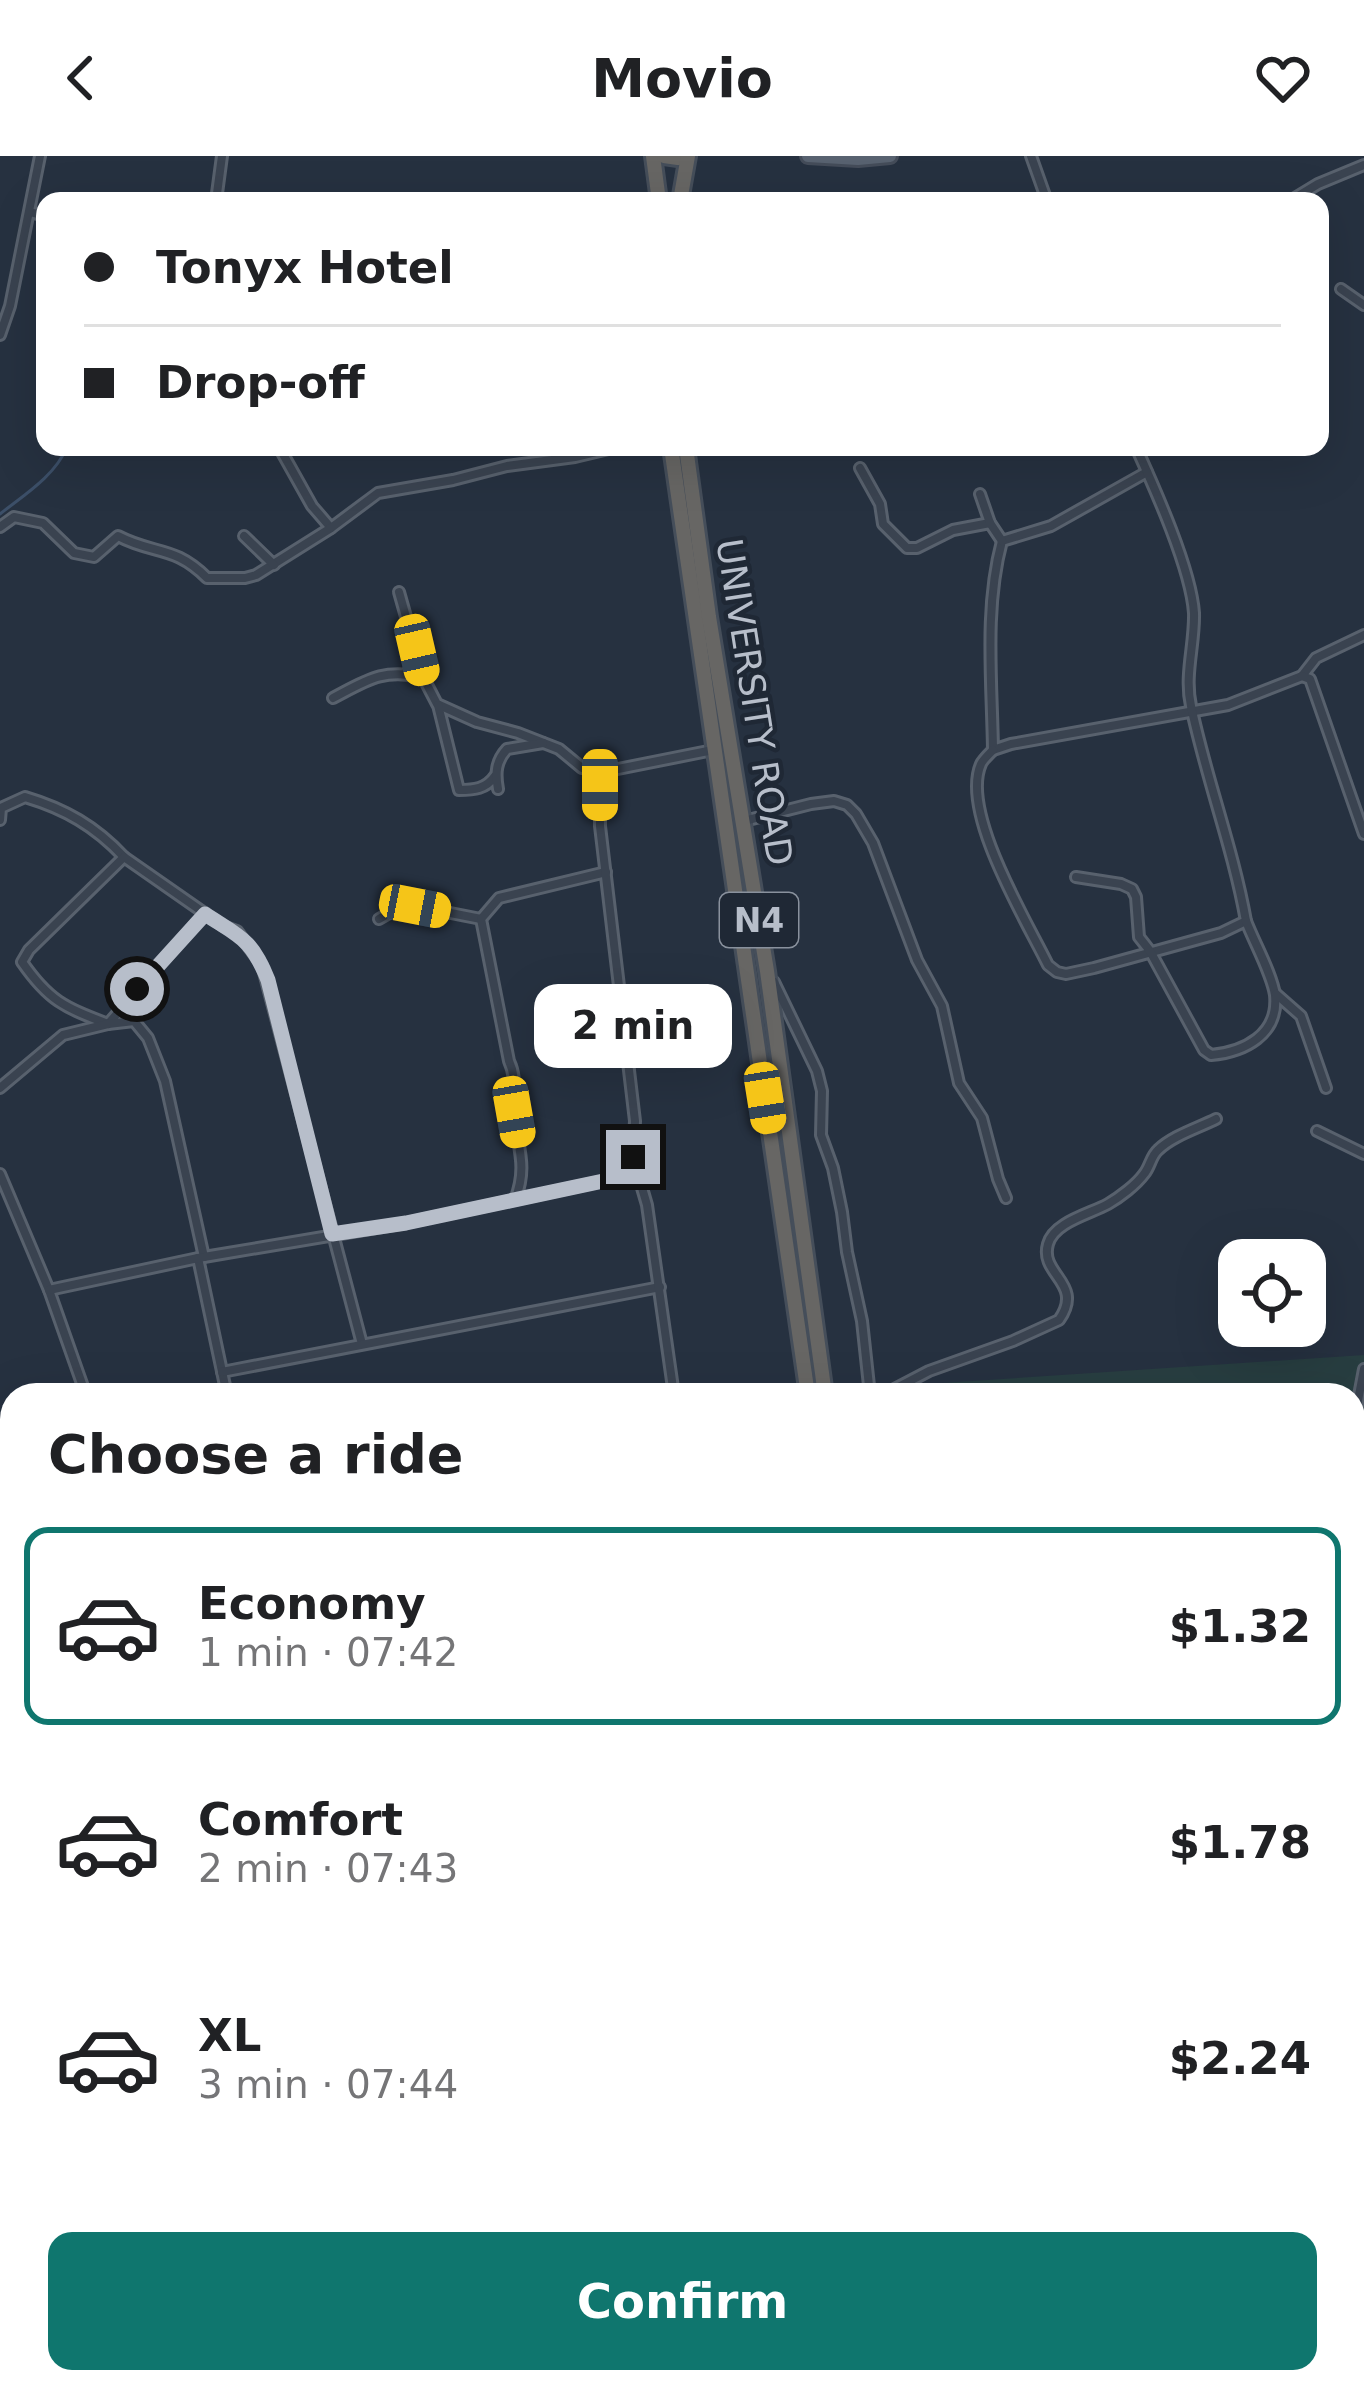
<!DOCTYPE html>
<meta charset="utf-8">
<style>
:root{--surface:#fff;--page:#f2f2f2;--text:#202124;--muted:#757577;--line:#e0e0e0;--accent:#0f766e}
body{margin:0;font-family:"DejaVu Sans",sans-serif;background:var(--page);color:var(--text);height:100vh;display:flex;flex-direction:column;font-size:45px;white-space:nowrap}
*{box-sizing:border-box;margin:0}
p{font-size:39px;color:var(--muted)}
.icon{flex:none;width:66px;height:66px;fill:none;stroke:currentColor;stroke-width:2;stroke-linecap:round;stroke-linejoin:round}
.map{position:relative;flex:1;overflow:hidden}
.panel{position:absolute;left:0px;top:1227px;width:1365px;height:1011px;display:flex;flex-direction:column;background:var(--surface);border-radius:36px 36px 0 0;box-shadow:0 12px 48px #0002}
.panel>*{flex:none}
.top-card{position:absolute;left:36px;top:36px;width:1293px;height:264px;border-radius:24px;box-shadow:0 12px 48px #0002;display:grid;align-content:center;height:264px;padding:0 48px;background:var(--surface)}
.buttons{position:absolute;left:1218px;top:1083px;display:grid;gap:24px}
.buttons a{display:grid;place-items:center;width:108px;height:108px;border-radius:24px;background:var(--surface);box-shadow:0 12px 48px #0002;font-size:60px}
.end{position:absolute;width:54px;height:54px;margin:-27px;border:15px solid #b7beca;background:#111;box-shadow:0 0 0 6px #111}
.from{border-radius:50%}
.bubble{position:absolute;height:84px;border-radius:24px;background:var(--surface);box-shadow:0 12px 48px #0002;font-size:39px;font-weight:700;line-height:84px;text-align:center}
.car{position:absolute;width:36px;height:72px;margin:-36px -18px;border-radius:15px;box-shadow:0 0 9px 3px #0007;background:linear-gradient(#f5c518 24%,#345 0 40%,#f5c518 0 76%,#345 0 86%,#f5c518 0)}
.top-card b{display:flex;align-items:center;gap:42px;height:114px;font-size:45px}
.top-card b+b{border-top:3px solid var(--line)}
.top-card i{width:30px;height:30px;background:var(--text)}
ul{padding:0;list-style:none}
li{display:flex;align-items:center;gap:36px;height:198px;margin:0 24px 18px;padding:0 24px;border:6px solid transparent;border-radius:24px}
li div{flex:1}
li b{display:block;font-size:45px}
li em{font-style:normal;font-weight:700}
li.on{border-color:var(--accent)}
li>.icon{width:108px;height:108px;stroke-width:1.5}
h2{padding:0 48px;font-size:54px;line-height:144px}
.button{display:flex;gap:24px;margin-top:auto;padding:24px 48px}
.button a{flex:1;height:138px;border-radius:24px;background:var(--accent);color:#fff;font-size:48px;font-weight:700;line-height:138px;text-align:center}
header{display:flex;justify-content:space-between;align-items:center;height:156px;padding:0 48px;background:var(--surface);font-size:54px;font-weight:700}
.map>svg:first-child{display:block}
.green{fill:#283e41}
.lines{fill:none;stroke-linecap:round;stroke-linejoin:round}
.stream{stroke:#3c4f68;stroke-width:3}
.minor-casing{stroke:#58616d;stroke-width:14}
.primary-casing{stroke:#444c59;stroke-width:18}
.trunk-casing{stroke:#454e5a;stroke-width:20}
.minor{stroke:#3a4350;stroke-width:8}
.primary{stroke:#586270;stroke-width:12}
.trunk{stroke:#676664;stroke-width:14}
.route{stroke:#b7beca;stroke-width:15}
.labels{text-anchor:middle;stroke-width:9;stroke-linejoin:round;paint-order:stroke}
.shield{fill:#1f2835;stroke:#89919d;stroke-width:3}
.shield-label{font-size:33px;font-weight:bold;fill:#b7beca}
.street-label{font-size:36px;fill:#b7beca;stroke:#1f2835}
</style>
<header><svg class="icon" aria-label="back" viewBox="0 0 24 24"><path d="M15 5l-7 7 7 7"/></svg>Movio<svg class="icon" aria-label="heart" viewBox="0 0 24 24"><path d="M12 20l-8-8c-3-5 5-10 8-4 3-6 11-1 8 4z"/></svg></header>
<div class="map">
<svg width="1364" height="2237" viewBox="0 0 1364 2237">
<rect width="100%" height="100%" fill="#263140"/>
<path class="green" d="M1364 1199V1884L1353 1886V1239H929L927 1228Z"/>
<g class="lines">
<path class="stream" d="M0 358C24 339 55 320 67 291"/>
<g class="minor-casing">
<g id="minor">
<path d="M1031 0 1047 45"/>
<path d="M216 45 222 0"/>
<path d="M1290 45 1318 28 1364 9"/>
<path d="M30 56 45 60"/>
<path d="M1341 133 1364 149"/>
<path d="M0 179 10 150 40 0"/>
<path d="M279 291 312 350 331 372"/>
<path d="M860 312 880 348 883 368 907 392H917L953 374 990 367"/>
<path d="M1147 316 1051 370 1002 385C984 452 992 525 993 594L1011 588 1228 549 1302 520 1316 502 1364 479"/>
<path d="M980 338 990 367 1002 385"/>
<path d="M0 371 14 361 43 367 74 397 94 401 118 380C154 399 174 389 207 422H245L256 419 331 372 378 337 453 324 507 310 575 301 617 291"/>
<path d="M244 380 274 409"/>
<path d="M399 436 423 521"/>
<path d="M1302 520 1310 523 1364 678"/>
<path d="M333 542C369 523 382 513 423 521L437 548 477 566 518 577 559 593 582 612 607 615"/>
<path d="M438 549 459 634C474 634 486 633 495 620"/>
<path d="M993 594C991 596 982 605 981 608 960 656 1026 764 1048 809L1057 816 1066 818 1094 812 1221 777 1246 765C1233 692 1206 622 1191 550 1184 519 1195 488 1194 457 1191 413 1155 333 1136 291"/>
<path d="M498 633C495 617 496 605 507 593L543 587"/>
<path d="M0 664 1 652 25 641C65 653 95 670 124 701"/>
<path d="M744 665 811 648 834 645 847 649 856 658 873 687 917 804 942 850 959 927 982 962 998 1023 1006 1042"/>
<path d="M1076 721 1121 728 1132 733 1136 741 1139 781 1150 795 1204 894 1211 899C1244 896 1279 879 1275 839 1272 818 1254 786 1246 765"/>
<path d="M379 763 398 752 415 750 481 763"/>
<path d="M774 826 817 915 822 935 821 979 833 1012 842 1056 847 1096 862 1165 870 1239"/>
<path d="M1276 838 1301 860 1326 932"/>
<path d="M109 867 205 757"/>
<path d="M108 868C64 851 49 845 22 806L29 794 124 701 223 770 237 775 262 809 362 1188"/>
<path d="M0 932 63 879 108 868 134 865 148 882 165 925 204 1101"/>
<path d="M1317 975 1364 998"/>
<path d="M0 1018 49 1134 86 1239"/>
<path d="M515 1044C529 1008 516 989 514 954 513 936 517 922 509 905L481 763 499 742 606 716"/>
<path d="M198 1102 227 1239"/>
<path d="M49 1134 198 1102 406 1067 608 1024 633 1001"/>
<path d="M222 1216 660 1131"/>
<path d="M674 1239 647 1049 633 1001 635 965 600 670V629L608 615 713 594"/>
<path d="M883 1239 929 1215 1013 1185 1059 1164C1085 1127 1039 1119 1048 1088 1054 1066 1090 1058 1108 1048 1120 1041 1136 1029 1144 1018 1150 1011 1151 1000 1158 994 1172 980 1198 972 1216 963"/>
<path d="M1353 1271 1364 1213"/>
<path d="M1353 1349 1364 1351"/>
<path d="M0 1487 12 1518"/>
<path d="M0 1627 12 1624"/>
<path d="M1353 1900 1364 1899"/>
<path d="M116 2226 119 2237"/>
<path d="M241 2226V2237"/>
<path d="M315 2226 319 2237"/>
<path d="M692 2226 703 2237"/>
<path d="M1087 2226 1088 2237"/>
<path d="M1206 2226 1208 2237"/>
<path d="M1321 2226 1325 2237"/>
<path d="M158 2237 225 2226"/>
</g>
</g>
<g class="primary-casing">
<path id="primary" d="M808 0 858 3 890 0"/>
</g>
<g class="trunk-casing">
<g id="trunk">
<path d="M653 0 659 45"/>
<path d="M664 0 678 2 687 0"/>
<path d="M680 45 688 0"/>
<path d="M671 291 808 1239"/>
<path d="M686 291 709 461 767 815 825 1239"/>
<path d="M953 2226 955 2237"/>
<path d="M969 2226 970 2237"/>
</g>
</g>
<use href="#minor" class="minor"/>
<use href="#primary" class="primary"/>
<use href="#trunk" class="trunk"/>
</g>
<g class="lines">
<path class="route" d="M137 833 205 758C240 781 251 782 268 824L332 1078 406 1067 608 1024 633 1001"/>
</g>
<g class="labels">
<rect class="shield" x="720" y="737" width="78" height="54" rx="9"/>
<g class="shield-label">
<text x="759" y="776">N4</text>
</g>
<g class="street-label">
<text transform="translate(755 546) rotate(81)" y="13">UNIVERSITY ROAD</text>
</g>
</g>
</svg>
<div class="buttons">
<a><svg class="icon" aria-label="locate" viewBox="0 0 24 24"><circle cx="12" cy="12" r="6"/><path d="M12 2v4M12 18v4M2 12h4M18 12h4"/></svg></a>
</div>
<i class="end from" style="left:137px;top:833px"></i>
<i class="end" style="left:633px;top:1001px"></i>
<div class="bubble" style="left:534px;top:828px;width:198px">2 min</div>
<i class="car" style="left:417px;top:494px;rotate:167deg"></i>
<i class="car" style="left:600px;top:629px;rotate:180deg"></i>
<i class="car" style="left:415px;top:750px;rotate:101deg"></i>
<i class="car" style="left:765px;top:942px;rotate:171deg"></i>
<i class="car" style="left:514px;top:956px;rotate:170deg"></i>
<div class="top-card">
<b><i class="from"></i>Tonyx Hotel</b>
<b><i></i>Drop-off</b>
</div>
<section class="panel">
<h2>Choose a ride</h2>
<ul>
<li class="on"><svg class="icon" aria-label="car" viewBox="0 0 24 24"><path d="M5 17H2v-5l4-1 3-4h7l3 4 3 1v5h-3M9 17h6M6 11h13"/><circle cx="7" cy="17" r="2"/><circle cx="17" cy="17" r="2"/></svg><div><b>Economy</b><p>1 min · 07:42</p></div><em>$1.32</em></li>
<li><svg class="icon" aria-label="car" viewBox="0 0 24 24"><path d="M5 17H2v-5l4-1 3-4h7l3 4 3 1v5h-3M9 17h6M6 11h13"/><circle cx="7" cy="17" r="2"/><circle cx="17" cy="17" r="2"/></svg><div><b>Comfort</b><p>2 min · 07:43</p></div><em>$1.78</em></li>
<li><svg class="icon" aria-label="car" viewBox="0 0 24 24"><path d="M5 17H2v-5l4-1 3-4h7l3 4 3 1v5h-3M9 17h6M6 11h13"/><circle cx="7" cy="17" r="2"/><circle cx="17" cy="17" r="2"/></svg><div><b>XL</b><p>3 min · 07:44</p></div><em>$2.24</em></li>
</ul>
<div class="button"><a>Confirm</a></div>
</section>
</div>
